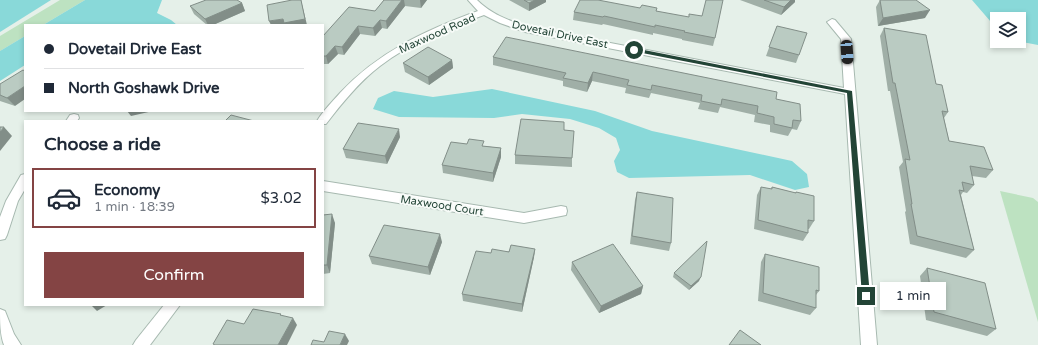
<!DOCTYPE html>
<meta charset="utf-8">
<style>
:root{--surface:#fff;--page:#f6f6f7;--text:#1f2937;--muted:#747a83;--line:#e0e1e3;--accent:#844444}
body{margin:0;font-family:"Varela Round",sans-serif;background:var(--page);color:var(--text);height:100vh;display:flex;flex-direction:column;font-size:15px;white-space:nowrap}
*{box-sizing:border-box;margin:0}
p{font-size:13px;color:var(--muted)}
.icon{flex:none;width:22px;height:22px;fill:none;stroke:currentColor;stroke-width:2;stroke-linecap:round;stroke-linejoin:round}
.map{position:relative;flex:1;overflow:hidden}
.details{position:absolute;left:24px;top:120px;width:300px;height:186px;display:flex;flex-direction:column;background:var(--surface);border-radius:0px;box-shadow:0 2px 6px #0003}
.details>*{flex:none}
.hud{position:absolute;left:24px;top:24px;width:300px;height:88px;border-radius:0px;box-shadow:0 2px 6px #0003;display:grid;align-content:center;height:88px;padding:0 20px;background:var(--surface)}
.controls{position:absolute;left:990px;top:12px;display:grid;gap:8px}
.controls a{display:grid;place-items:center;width:36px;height:36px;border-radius:0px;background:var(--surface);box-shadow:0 2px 6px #0003;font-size:20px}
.end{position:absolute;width:18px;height:18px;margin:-9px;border:5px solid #224436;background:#fff;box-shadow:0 0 0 2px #fff}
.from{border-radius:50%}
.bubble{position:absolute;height:28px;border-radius:0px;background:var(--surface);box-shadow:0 2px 6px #0003;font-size:13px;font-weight:600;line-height:28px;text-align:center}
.car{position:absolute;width:12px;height:24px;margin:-12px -6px;border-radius:5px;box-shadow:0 0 3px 1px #0007;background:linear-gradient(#222 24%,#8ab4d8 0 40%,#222 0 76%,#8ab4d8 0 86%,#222 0)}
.hud b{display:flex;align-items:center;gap:14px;height:38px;font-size:15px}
.hud b+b{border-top:1px solid var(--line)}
.hud i{width:10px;height:10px;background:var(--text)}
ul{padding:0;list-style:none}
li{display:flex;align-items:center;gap:12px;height:60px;margin:0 8px 6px;padding:0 12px;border:2px solid transparent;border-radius:0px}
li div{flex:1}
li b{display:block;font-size:15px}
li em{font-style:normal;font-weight:600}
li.selected{border-color:var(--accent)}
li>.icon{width:36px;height:36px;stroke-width:1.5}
h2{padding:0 20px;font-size:18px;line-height:48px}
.button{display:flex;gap:8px;margin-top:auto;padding:8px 20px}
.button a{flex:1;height:46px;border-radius:0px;background:var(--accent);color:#fff;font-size:16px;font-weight:600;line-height:46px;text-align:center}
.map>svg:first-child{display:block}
.green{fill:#bde2c1}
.water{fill:#89d9d9}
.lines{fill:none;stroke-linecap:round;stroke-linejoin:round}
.street-casing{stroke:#a7b9b0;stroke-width:2}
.street{fill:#fff;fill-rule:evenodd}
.wall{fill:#a0afa7}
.shaded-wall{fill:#828e88}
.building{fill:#bacbc2;stroke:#828e88}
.route{fill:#224436}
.labels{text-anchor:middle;stroke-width:4;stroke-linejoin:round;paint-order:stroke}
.street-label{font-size:11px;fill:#224436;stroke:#f7fbf8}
</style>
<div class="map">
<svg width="1038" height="345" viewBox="0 0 1038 345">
<rect width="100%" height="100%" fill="#e5f0e9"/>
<g class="green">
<path d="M60 0H85L43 25H25V36L0 51V36Z"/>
<path d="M1000 191 1033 198 1038 202V322Z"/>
</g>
<g class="water">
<path d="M0 0H51L0 32Z"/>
<path d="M85 0H162L157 13 171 20 177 25H43Z"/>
<path d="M972 0H1038V45L1017 41H1019V19H997V29Z"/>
<path d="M25 36V65L0 81V51Z"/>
<path d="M492 89 595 111 652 131 792 161 807 174 809 187 795 190 750 175 629 178 617 172 614 161 620 150 616 138 599 128 570 119 522 114 494 118 399 117 373 109 378 98 394 91 433 97Z"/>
</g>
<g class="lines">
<g class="street-casing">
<g id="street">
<path d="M468 0H477C491 14 508 20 527 27L844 88 841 39 827 22 832 19 835 20 851 39 877 345H861L845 94 525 32 500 23 484 15C448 28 411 42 380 66 359 82 342 103 326 124H323V121H317C323 111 332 102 340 93 378 52 426 30 478 11Z"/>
<path d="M74 114 78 115 79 118 77 121H66L70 115Z"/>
<path d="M25 174V189L18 201 7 235 5 239 0 240V217L6 201 21 175Z"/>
<path d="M323 181 524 213 561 206 566 207 567 211 566 215 561 216 524 223 323 191Z"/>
<path d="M164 305H180L150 345H133L136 340Z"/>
<path d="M0 309 5 311 14 334 21 345H4C0 335 0 321 0 309Z"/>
</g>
</g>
<use href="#street" class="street"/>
</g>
<g class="wall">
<path d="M384 0H427L421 8 405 6 387 29 382 28 375 36 360 34 344 55 338 54 328 64H323V36L375 11Z"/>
<path d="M509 0H546V2L529 11Z"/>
<path d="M740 0H795V2L781 15Z"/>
<path d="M880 0H916L925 18 878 26 876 7Z"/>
<path d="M242 3 245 11 213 25H207L194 14 190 6Z"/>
<path d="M640 8 656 11 715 38 713 46 682 40V39L653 33V35L603 24 602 25 573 20 574 12Z"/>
<path d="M777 26 799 55 796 63 766 56Z"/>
<path d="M884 28 936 84 948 112 944 118 949 141 993 170 986 178 972 176 974 185 967 193 963 192 961 195 974 250 966 258 910 244 905 212 906 211 899 167 903 162 890 91H888L880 36Z"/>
<path d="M493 57 776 99 801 121 797 130 792 129 788 136 770 132V125L754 122 755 115 720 107 718 113 698 109 700 103 651 93 649 98 625 93 626 88 592 81 587 92 563 86V81L493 65Z"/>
<path d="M452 60 453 68 429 85 405 72 403 63Z"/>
<path d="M0 84 15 106 0 101Z"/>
<path d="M564 130 572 158V167L515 164V155Z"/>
<path d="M400 137 387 164 346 158 343 149Z"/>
<path d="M467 144 501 148V157L493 182 443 173 442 165Z"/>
<path d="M761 187 771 189 772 187 795 193 796 192 814 221 809 229H808V233L803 241 754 229 757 195Z"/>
<path d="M637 192 671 243 669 251 630 244 635 200Z"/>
<path d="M323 215 335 223 330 273 323 274Z"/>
<path d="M442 242 430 275 372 264 369 256Z"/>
<path d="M535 249 534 257 522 312 463 301 462 294 491 253Z"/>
<path d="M765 254 819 291 816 295V308L810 315 758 301 761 262Z"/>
<path d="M572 262 643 286 641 294 599 313 571 270Z"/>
<path d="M927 268 996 329 987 336 926 320 920 276Z"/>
<path d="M674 273 699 281 689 290 673 277Z"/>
</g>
<g class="shaded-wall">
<path d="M301 0 307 25H271L269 21 283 19Z"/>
<path d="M402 0H404L405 6 387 29 386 21Z"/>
<path d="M420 0H427L421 8Z"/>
<path d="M535 0H546V2L529 11V3Z"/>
<path d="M791 0H795V2L781 15 784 7Z"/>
<path d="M242 3 245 11 213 25H208L205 19Z"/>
<path d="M930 10 925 18 878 26 883 18Z"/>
<path d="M380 20 382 28 375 36 373 28Z"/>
<path d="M358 26 360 34 344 55 342 47Z"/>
<path d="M335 46 338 54 328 64 326 56Z"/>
<path d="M452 60 453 68 429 85 428 77Z"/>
<path d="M593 72 592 81 587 92 588 83Z"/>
<path d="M25 86V99L15 106 7 98Z"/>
<path d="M127 111H153L131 116Z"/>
<path d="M4 127 12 136 0 151V132Z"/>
<path d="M399 129 400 137 387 164 385 156Z"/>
<path d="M501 148V157L493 182V173Z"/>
<path d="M332 214 335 223 330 273 327 265Z"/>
<path d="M440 234 442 242 430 275 428 267Z"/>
<path d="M535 249 534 257 522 312V304Z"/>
<path d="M701 277 699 281 689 290 691 286Z"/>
<path d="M643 286 641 294 599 313 601 306Z"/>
<path d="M91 305H107L97 311Z"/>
<path d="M293 318 297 325 287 345H278Z"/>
<path d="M345 334 349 341 347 345H340Z"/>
</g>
<g class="building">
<path d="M206 0H237L242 3 205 19 190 6Z"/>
<path d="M292 0H301L305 19 284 23 283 19 269 21 267 5Z"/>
<path d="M384 0H402L386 21 380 20 373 28 358 26 342 47 335 46 326 56H323V36L349 7 375 11Z"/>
<path d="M524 0H535L529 3Z"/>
<path d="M580 0H598L640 8 642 5 657 8 656 11 689 17V14L702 16 706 0H723L715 38 684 32 685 31 655 25V27L604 16 603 17 574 12Z"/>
<path d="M764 0H791L784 7Z"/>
<path d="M880 0H916L930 10 883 18Z"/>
<path d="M777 26 807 33 799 55 769 47Z"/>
<path d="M884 28 926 35 936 84 942 85 948 112 942 111 949 141 984 147 993 170 970 166 974 185 962 182 964 191 959 190 974 250 917 236 911 204H912L905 159 910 160 895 83H893Z"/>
<path d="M506 37 777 92 776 99 800 104 801 121 793 120 792 128 774 124V117L757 113 758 106 722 99 721 105 701 101 702 95 652 85 651 90 627 85 629 80 593 72 588 83 563 78 566 73 493 57Z"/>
<path d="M428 47 452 60 428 77 403 63Z"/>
<path d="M23 70 25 71V86L7 98 0 95V84Z"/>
<path d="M231 115 254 121H225Z"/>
<path d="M521 119 564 122V130L574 131 572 158 515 155Z"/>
<path d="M358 123 399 129 385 156 343 149Z"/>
<path d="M0 127H4L0 132Z"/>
<path d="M469 139 484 141 482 146 501 148 493 173 442 165 451 142 467 144Z"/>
<path d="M761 187 772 189V187L796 193V192L814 196V221L808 220V233L758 220Z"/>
<path d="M637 192 673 198 671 243 632 236Z"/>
<path d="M332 214 327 265H323V215Z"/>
<path d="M384 225 440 234 428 267 369 256Z"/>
<path d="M707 241 701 277 691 286 674 273Z"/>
<path d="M613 244 643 286 601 306 572 262Z"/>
<path d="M511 245 535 249 522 304 462 294 476 251 491 253 492 249 509 252Z"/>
<path d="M765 254 819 267V291L816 290V308L763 293Z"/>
<path d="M927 268 985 283 996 329 934 312Z"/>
<path d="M253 309 281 314 280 315 293 318 278 345H215L213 344 227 320 244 324Z"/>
<path d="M740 330 761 345H729Z"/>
<path d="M329 331 345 334 340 345H311L313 340 324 342Z"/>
</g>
<path class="route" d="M634 48 852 91 870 296 868 298H863L862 296 847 93 632 51 631 50Z"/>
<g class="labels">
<g class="street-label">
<text transform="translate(437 33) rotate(-24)" y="4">Maxwood Road</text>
<text transform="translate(560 34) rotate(12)" y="4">Dovetail Drive East</text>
<text transform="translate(442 205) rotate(9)" y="4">Maxwood Court</text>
</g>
</g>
</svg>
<div class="controls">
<a><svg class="icon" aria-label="layers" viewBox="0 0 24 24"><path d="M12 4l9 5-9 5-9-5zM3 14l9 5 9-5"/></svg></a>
</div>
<i class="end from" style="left:634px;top:50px"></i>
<i class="end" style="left:866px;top:296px"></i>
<div class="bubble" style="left:880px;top:282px;width:66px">1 min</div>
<i class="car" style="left:847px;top:52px;rotate:176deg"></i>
<div class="hud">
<b><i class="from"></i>Dovetail Drive East</b>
<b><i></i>North Goshawk Drive</b>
</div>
<section class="details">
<h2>Choose a ride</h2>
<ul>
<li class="selected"><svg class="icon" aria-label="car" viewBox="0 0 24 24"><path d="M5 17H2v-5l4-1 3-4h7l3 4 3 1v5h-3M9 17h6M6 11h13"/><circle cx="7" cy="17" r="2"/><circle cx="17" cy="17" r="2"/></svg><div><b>Economy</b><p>1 min · 18:39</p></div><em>$3.02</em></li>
</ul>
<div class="button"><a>Confirm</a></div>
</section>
</div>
